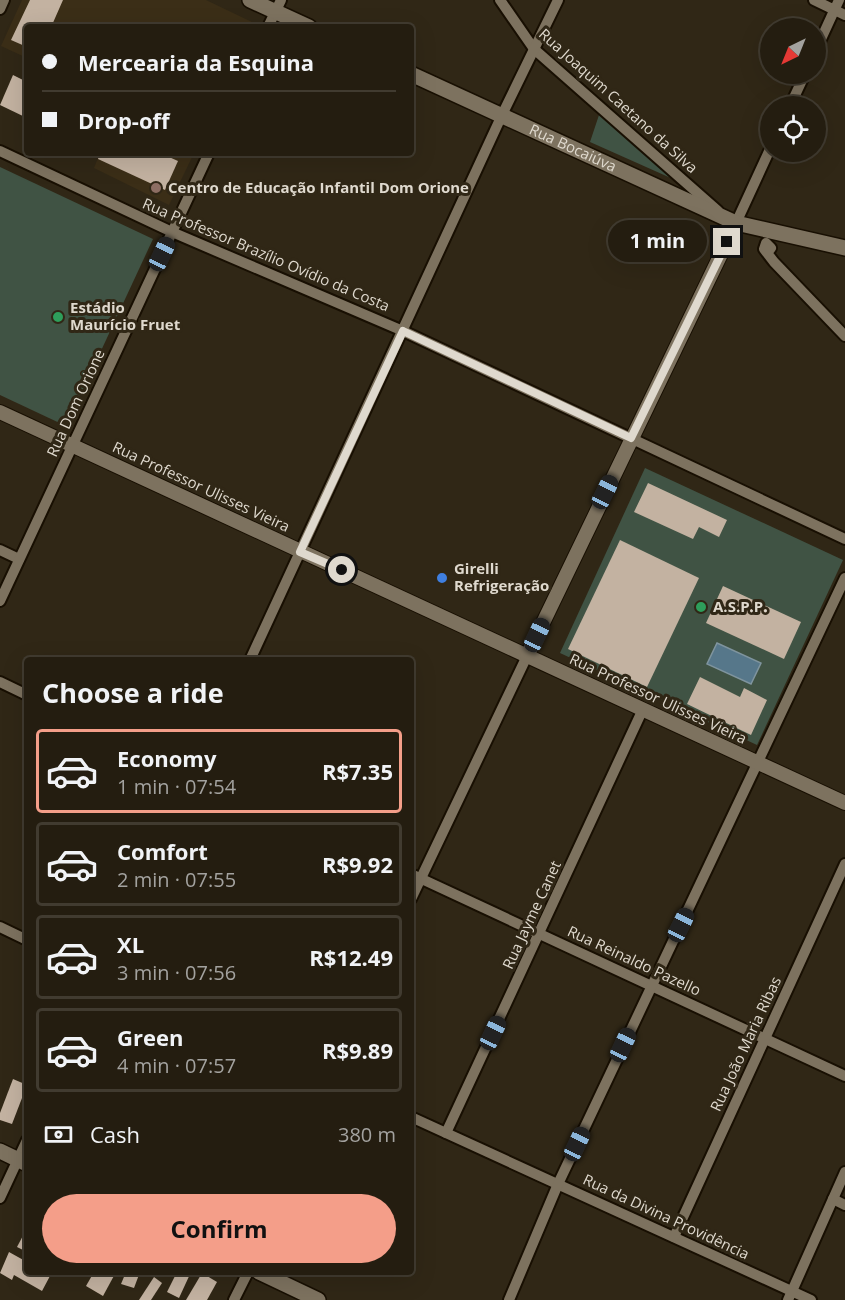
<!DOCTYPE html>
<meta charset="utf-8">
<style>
:root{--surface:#241d10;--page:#2c2619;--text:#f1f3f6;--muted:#a3a29f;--line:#413b30;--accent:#f49e89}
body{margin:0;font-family:"Open Sans",sans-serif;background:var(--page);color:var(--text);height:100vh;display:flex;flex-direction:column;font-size:22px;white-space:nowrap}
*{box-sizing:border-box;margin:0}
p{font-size:20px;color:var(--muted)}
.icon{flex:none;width:33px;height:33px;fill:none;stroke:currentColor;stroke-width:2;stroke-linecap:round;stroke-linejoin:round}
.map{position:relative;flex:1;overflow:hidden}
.side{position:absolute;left:24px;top:657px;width:390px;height:618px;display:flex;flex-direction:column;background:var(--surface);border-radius:6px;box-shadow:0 6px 24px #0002,0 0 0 2px var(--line)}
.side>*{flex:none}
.top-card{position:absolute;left:24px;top:24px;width:390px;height:132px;border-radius:6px;box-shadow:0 6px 24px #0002,0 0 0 2px var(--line);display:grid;align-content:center;height:132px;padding:0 18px;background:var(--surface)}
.needle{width:39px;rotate:223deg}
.buttons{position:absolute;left:760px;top:18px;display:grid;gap:12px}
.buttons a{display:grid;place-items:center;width:66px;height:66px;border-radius:50%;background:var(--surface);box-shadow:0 6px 24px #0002,0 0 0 2px var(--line);font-size:30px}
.end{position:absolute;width:27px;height:27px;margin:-14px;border:8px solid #dfd9ce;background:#111;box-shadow:0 0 0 3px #111}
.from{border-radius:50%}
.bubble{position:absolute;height:42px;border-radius:21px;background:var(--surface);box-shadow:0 6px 24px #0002,0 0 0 2px var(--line);font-size:20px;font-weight:700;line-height:42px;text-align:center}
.car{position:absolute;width:18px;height:36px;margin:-18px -9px;border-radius:8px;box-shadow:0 0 4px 2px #0007;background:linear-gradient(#222 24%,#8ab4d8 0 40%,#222 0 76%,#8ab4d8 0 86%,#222 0)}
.top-card b{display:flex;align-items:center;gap:21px;height:57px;font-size:22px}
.top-card b+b{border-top:2px solid var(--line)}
.top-card i{width:15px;height:15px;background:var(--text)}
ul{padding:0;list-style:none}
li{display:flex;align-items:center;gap:18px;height:84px;margin:0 12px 9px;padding:0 6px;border:3px solid var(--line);border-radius:6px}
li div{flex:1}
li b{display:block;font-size:22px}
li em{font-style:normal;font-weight:700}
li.active{border-color:var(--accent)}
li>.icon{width:54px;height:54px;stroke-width:1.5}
h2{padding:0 18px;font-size:27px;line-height:72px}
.pay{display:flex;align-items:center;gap:15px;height:66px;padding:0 18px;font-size:22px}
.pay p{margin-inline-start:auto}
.primary-button{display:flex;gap:12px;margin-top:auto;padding:12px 18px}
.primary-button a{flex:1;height:69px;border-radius:36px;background:var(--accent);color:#111;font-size:24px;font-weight:700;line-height:69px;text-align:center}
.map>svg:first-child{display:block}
.built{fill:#3b2e17}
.green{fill:#405344}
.water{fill:#56778a;stroke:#7f949e;stroke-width:1.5}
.building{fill:#c3b2a1}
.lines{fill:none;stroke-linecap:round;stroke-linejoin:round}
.minor-casing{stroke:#180f02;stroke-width:14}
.tertiary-casing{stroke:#180f02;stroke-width:16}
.secondary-casing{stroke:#180f02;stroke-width:18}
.minor{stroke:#7d725f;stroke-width:10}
.tertiary{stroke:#7d725f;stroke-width:14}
.secondary{stroke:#7d725f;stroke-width:15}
.route{stroke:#dfd9ce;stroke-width:8}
.education-dot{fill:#8d6e63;stroke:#302716;stroke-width:2}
.leisure-dot{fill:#2e9e5b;stroke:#302716;stroke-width:2}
.shop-dot{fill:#3f7fe0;stroke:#302716;stroke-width:2}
.labels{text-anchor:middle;stroke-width:6;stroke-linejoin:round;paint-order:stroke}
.street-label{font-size:15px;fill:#dfd9ce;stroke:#302716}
.poi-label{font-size:15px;font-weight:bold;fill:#dfd9ce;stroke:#302716;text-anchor:start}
</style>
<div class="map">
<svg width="845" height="1300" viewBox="0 0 845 1300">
<rect width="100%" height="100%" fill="#302716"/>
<g class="built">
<path d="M22 0H206L254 23 252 27H27V58L1 46Z"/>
<path d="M100 153H194L169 205 94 168Z"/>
</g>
<g class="green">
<path d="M600 112 673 179 590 142Z"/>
<path d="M0 167 153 239 66 426 0 395Z"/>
<path d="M645 468 843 560 757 745 560 653Z"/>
</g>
<path class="water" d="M717 643 761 663 751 684 707 664Z"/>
<g class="building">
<path d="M30 0H63L52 25 56 27H27V47L11 40Z"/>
<path d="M13 75 27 82V118L0 105Z"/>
<path d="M100 153H160L178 161 165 190 98 159Z"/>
<path d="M648 483 727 520 719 537 699 527 693 539 634 512Z"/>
<path d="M620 540 699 578 647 687 568 649Z"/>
<path d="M723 586 801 622 784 659 706 623Z"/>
<path d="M700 677 740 697 744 688 767 700 751 735 687 704Z"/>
<path d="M13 1079 27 1085 12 1124 0 1120V1113Z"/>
<path d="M27 1228V1252L17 1247Z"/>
<path d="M9 1252 27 1262V1272H44L50 1276 42 1291 14 1275 12 1280 0 1273Z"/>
<path d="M94 1272H116L103 1296 86 1286Z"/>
<path d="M126 1272H140L134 1288 121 1284Z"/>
<path d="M177 1272H191L179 1298 167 1292Z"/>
<path d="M202 1273 217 1282 207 1300H186Z"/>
<path d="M154 1277 162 1283 151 1300H139Z"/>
</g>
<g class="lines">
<g class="minor-casing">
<g id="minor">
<path d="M500 0 534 49 718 211"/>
<path d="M814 0 845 15"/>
<path d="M0 9 4 0"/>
<path d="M268 27 281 0"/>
<path d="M816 50 839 0"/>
<path d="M790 106 805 74"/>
<path d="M0 151 172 232 403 331 845 539"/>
<path d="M736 223 771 147"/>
<path d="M768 252 771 248 766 243 764 249 774 262 845 336"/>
<path d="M0 550 19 559"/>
<path d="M0 601 209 153"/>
<path d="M250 660 502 115 558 0"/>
<path d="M0 682 27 695"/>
<path d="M411 874 845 1076"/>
<path d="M411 899 527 656"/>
<path d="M0 927 27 940"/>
<path d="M411 1117 811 1300"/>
<path d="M446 1133 643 709"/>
<path d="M0 1198 27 1140"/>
<path d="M833 1199 845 1205"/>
<path d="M674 1237 845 864"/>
<path d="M234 1300 248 1272"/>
<path d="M509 1300 558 1184 845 578"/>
<path d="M788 1300 845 1172"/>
</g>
</g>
<g class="tertiary-casing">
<g id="tertiary">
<path d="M0 412 845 803"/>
<path d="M527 656 736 223"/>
</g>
</g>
<g class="secondary-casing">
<g id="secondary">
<path d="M250 0 309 27"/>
<path id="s1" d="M411 74 736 223 845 248"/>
<path d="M0 1151 27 1164"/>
<path d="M259 1272 318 1300"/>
</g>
</g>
<use href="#minor" class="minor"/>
<use href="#tertiary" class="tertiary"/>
<use href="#secondary" class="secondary"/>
</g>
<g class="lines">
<path class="route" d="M342 570 300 552 403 331 631 438 727 242"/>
</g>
<circle class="education-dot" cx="156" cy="188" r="6"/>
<g class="leisure-dot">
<circle cx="58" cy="317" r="6"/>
<circle cx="701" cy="607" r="6"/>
</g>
<circle class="shop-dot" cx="442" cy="578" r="6"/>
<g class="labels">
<g class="street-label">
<text transform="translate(618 101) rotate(42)" y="5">Rua Joaquim Caetano da Silva</text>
<text dy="5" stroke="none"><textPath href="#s1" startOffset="178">Rua Bocaiúva</textPath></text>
<text transform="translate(266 255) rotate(23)" y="5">Rua Professor Brazílio Ovídio da Costa</text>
<text transform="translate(76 403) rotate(-65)" y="5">Rua Dom Orione</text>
<text transform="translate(201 487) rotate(25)" y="5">Rua Professor Ulisses Vieira</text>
<text transform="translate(658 699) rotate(25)" y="5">Rua Professor Ulisses Vieira</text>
<text transform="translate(532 915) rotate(-65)" y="5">Rua Jayme Canet</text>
<text transform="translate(634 961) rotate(25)" y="5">Rua Reinaldo Pazello</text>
<text transform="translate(746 1044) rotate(-65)" y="5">Rua João Maria Ribas</text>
<text transform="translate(666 1217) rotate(25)" y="5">Rua da Divina Providência</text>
</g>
<g class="poi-label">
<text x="168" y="193">Centro de Educação Infantil Dom Orione</text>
<text x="70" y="313">Estádio<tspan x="70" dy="17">Maurício Fruet</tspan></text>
<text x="454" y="574">Girelli<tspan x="454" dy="17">Refrigeração</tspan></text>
<text x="713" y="612">A.S.P.P.</text>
</g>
</g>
</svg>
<div class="buttons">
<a><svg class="needle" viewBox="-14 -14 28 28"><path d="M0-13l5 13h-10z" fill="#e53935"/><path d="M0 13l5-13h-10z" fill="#a3a29f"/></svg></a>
<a><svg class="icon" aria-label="locate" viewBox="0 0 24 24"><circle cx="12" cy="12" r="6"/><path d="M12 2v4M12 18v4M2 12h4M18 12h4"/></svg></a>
</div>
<i class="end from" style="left:342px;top:570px"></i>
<i class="end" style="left:727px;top:242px"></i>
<div class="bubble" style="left:608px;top:220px;width:99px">1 min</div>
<i class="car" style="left:162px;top:254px;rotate:25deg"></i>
<i class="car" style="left:605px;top:492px;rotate:26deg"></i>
<i class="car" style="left:537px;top:635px;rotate:25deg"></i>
<i class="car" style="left:681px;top:925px;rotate:26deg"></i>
<i class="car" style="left:493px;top:1033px;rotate:25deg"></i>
<i class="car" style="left:623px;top:1045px;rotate:25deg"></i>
<i class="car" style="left:577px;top:1144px;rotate:25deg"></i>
<div class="top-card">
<b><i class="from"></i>Mercearia da Esquina</b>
<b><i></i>Drop-off</b>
</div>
<section class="side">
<h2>Choose a ride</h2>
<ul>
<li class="active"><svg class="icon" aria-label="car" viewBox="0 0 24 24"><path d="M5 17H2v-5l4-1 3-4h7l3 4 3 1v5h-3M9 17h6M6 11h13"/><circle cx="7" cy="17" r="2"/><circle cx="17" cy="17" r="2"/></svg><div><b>Economy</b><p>1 min · 07:54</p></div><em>R$7.35</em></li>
<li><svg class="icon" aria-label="car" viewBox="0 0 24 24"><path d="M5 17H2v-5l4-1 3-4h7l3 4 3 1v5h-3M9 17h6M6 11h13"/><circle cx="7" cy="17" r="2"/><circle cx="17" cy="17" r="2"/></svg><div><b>Comfort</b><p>2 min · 07:55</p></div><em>R$9.92</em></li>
<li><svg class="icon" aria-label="car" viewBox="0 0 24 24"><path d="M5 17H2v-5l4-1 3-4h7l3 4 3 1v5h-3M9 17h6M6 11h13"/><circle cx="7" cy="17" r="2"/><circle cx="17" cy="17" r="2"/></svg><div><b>XL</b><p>3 min · 07:56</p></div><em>R$12.49</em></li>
<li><svg class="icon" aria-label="car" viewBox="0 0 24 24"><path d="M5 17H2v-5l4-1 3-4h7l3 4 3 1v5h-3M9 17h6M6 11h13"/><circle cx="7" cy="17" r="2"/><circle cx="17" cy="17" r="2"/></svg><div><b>Green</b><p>4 min · 07:57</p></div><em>R$9.89</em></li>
</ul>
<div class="pay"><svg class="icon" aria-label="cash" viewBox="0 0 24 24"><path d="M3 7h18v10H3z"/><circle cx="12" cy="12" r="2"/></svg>Cash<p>380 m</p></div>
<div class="primary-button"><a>Confirm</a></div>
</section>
</div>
